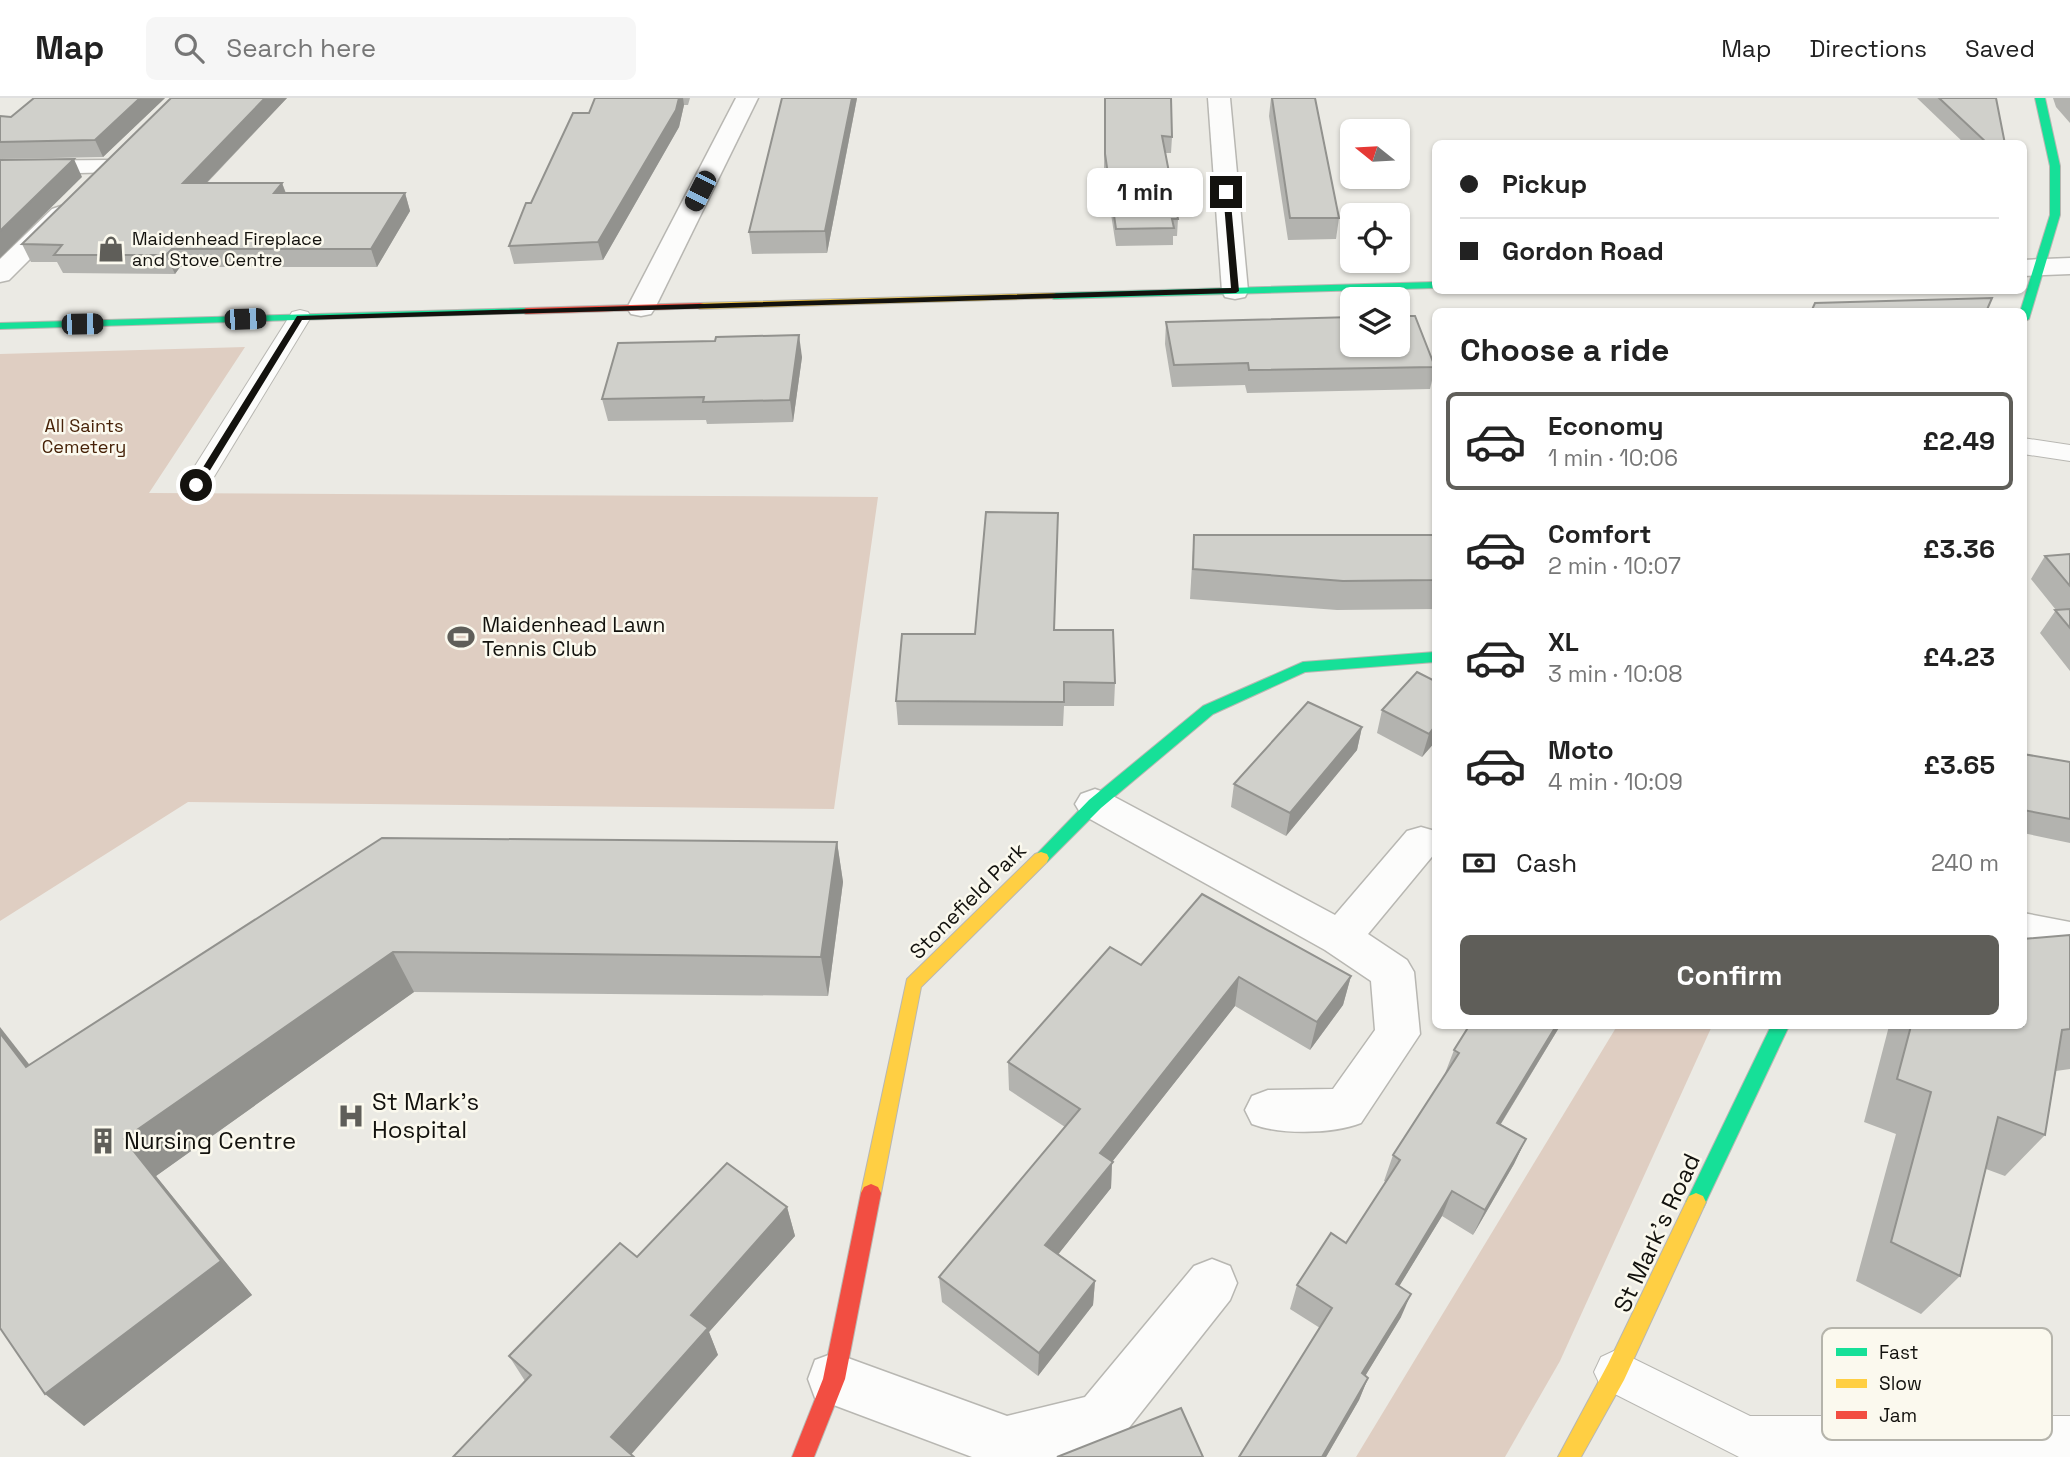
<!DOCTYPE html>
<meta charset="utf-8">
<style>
:root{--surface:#fff;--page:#f6f6f6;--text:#222;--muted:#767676;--line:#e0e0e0;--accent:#5f5e59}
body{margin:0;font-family:"Space Grotesk",sans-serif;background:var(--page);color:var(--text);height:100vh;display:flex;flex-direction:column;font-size:26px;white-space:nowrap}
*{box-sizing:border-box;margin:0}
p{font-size:23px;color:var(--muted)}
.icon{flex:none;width:38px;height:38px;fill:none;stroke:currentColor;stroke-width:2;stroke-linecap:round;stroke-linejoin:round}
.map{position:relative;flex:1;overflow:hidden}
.details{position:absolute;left:1432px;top:210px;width:595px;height:721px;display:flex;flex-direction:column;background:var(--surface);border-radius:10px;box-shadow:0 2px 5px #0004}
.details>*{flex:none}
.top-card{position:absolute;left:1432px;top:42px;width:595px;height:154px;border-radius:10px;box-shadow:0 2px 5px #0004;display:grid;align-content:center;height:154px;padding:0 28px;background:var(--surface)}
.needle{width:46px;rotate:288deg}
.controls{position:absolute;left:1340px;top:21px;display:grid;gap:14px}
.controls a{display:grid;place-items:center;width:70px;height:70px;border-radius:10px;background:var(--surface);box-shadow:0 2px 5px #0004;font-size:35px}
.end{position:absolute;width:32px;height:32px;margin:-16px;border:9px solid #13120e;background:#fff;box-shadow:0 0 0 4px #fff}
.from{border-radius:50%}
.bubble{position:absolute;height:49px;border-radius:10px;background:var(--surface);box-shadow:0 2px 5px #0004;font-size:23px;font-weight:700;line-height:49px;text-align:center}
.car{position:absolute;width:21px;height:42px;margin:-21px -10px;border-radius:9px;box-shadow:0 0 5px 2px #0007;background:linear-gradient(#222 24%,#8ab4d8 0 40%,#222 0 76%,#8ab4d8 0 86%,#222 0)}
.top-card b{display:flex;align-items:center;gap:24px;height:66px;font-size:26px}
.top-card b+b{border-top:2px solid var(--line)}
.top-card i{width:18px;height:18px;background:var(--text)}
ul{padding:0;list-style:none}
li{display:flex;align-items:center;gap:21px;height:98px;margin:0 14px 10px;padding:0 14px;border:4px solid transparent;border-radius:10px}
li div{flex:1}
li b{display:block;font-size:26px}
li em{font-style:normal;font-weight:700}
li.on{border-color:var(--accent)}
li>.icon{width:63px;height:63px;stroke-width:1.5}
h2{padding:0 28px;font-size:32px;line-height:84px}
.pay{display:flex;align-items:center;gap:18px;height:77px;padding:0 28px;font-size:26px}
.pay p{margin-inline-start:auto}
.action{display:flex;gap:14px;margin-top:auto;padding:14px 28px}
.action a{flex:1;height:80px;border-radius:10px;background:var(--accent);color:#fff;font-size:28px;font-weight:700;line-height:80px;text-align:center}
header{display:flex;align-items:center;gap:42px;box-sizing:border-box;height:98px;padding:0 35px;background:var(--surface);border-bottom:2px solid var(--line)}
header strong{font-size:33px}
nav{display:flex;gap:38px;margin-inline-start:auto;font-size:24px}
.search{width:490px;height:63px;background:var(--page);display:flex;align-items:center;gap:18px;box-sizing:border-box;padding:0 24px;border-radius:10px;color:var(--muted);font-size:26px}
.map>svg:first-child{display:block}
.green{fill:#dfcec2}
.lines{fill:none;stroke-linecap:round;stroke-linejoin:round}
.lane-casing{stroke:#b8b7b2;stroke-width:2}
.street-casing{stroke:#b8b7b2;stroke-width:3}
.fast-casing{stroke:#b8b7b2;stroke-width:2}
.slow-casing{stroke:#b8b7b2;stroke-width:2}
.jam-casing{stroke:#b8b7b2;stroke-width:2}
.lane{fill:#fcfcfb;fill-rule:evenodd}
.street{fill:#fcfcfb;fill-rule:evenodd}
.fast{fill:#16e098;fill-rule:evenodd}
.slow{fill:#ffcf43;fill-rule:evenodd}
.jam{fill:#f24e42;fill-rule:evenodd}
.wall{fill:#b3b3af}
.shaded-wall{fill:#92928e}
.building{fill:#d0d0cb;stroke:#92928e;stroke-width:2}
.route{fill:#13120e}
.labels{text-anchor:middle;stroke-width:5;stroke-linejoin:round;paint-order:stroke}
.far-poi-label{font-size:18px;fill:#13120e;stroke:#fbf9ee;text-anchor:start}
.far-park-label{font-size:18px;fill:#472208;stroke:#fbf9ee}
.poi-label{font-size:21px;fill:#13120e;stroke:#fbf9ee;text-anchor:start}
.street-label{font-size:21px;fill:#13120e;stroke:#fbf9ee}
.near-poi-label{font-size:24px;fill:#13120e;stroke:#fbf9ee;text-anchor:start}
.near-street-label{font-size:24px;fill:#13120e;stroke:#fbf9ee}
.key{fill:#fbf9ee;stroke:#b5b4ab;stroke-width:2}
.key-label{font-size:19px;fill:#13120e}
</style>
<header>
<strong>Map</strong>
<div class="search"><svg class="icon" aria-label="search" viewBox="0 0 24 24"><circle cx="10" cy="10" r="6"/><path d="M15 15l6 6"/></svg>Search here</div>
<nav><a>Map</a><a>Directions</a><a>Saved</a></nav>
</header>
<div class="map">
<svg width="2070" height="1359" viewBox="0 0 2070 1359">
<rect width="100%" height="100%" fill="#ebeae4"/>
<g class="green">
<path d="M245 249 149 395 878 399 834 711 188 704 0 823V256Z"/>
<path d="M1617 928H1712L1560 1263 1505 1359H1356Z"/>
</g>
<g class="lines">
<g class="lane-casing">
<g id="lane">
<path d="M300 212 308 214 311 219 209 387 205 392 196 395 187 392 183 387 289 219 292 214Z"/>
<path d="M2023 340 2070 347V363L2023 356Z"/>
<path d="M1616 1252 1750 1318H2070V1359H1739L1601 1289 1594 1274 1601 1259Z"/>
</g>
</g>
<g class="street-casing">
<g id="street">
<path d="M736 0H758L655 210 651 216 641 218 631 216 627 210Z"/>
<path d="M1208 0H1230L1248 193 1245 199 1235 201 1225 199 1222 193Z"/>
<path d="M111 62 119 64 123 69 119 74 0 77V63Z"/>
<path d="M61 108 70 111 74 116 70 121 9 182 0 184V161L52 111Z"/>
<path d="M2070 160V176L2023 178V162Z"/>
<path d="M1095 691 1109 696 1335 817 1407 733 1421 729 1435 733V755L1368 836 1407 862 1414 874 1420 936 1361 1025C1333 1036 1280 1037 1252 1026L1245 1012 1252 998 1268 992 1333 991 1375 932 1371 883 1325 852 1081 716 1075 706 1081 696Z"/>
<path d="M2023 815 2070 824V858L2023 849Z"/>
<path d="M1212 1161 1230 1168 1237 1185 1230 1202 1120 1341 1060 1359H972L815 1300 808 1281 815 1262 834 1255 1007 1318 1085 1299 1194 1168Z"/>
</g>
</g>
<g class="fast-casing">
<g id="fast">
<path d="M2035 0H2045L2060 68V117L2029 221 2023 224V214H2020L2050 117V68Z"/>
<path d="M1435 184V190L1054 201 1048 198 1054 195Z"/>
<path d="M526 210 532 213 530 215 0 231V225Z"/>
<path d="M1435 554V564L1305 574 1213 616 1101 710 1047 764H1035L1033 760 1089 702 1203 608 1303 564Z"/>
<path d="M1771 928H1789L1703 1110 1696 1113 1689 1110 1686 1104 1689 1098Z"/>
</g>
</g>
<g class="slow-casing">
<g id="slow">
<path d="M1054 195 1060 198 1058 200 700 211 694 208 700 205Z"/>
<path d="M1041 754 1047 756 1049 760 1047 764 921 889 881 1095 878 1101 871 1104 864 1101 861 1095 907 881 1035 756Z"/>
<path d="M1696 1095 1703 1098 1706 1104 1624 1282 1581 1359H1558L1608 1266 1689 1098Z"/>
</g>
</g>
<g class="jam-casing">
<g id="jam">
<path d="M700 205 704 206V210L526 216 520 213 526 210Z"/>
<path d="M871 1086 878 1089 881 1095 845 1281 814 1359H792L823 1281 861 1095 864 1089Z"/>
</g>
</g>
<use href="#lane" class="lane"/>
<use href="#street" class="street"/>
<use href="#fast" class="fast"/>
<use href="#slow" class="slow"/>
<use href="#jam" class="jam"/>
</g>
<g class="wall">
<path d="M34 0H165L103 59 0 61V18L11 19Z"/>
<path d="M171 0H287L207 85H282L286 95H405L410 113 377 169H180L175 176 63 175 57 164H31L22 146Z"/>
<path d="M595 0H690L688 7H684L679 29 603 162 514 166 509 148 531 105 589 15Z"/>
<path d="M857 0 827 155 752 156 749 134Z"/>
<path d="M1104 0H1171L1172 39 1171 55H1165L1178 121 1177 138H1173V147L1116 148 1104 72Z"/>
<path d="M1271 0H1315L1339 120 1336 141 1288 142 1269 18Z"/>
<path d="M1917 0H1996L2005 46H1965Z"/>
<path d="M2053 0H2070V25L2056 9Z"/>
<path d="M1166 224 1435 268V270L1430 291 1247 295 1245 287 1172 289 1165 246Z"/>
<path d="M802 259 793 324 707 326 706 322 608 323 602 301Z"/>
<path d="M1194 437H1435V511L1337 512 1190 501 1192 466Z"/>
<path d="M2070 456V573L2040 535 2056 512 2031 481 2045 458Z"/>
<path d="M1054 532 1115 585 1114 608H1064L1063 628 898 627 896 603 975 536Z"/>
<path d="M1417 574 1435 644 1422 659 1377 635 1382 612Z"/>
<path d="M1362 629 1357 652 1286 738 1231 709 1234 686Z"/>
<path d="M2023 656 2070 664V745L2023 735Z"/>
<path d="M382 740 837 744 843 784 828 898 414 894 156 1078 252 1197 84 1328 29 967Z"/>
<path d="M2070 837V971L2056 973 2045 1037 2005 1078 1986 1071 1960 1178 1921 1216 1856 1183 1896 1036 1864 1024 1889 928H2023Z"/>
<path d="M1141 867 1351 878 1343 907 1310 952 1235 908 1112 1064 1111 1090 1058 1156 1095 1183 1093 1207 1038 1278 942 1204 939 1179 1065 1029 1009 992 1008 964Z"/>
<path d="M1469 928H1568L1566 931 1560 928 1501 1026 1526 1041 1514 1066 1473 1137 1442 1118 1399 1188 1401 1219 1365 1278 1368 1280 1359 1302 1326 1359H1239L1320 1230 1290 1211 1297 1187 1346 1145 1386 1084 1384 1083 1393 1057 1444 978 1454 952Z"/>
<path d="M787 1109 795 1138 709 1234 718 1257 525 1283 509 1258 637 1159Z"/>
</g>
<g class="shaded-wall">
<path d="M140 0H165L103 59 95 42Z"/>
<path d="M265 0H287L190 102 183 85Z"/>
<path d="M679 0H683L684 7 679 29 603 162 598 144Z"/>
<path d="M852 0H857L827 155 825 133Z"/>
<path d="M74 61 82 79 0 160V133Z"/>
<path d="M282 85 288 102 274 95Z"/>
<path d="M405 95 410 113 377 169 371 151Z"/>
<path d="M172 151 180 169 175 176 166 157Z"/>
<path d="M799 237 802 259 793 324 790 302Z"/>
<path d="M1435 628V644L1422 659 1429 636Z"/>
<path d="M1362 629 1357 652 1286 738 1290 715Z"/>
<path d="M837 744 843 784 828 898 821 859Z"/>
<path d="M393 854 414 894 156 1078 252 1197 84 1328 45 1296 124 1041Z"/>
<path d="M1351 878 1343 907 1310 952 1317 924Z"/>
<path d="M1239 879 1235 908 1112 1064 1111 1090 1045 1173V1147L1100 1055Z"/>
<path d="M1556 928H1560L1486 1050 1497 1025Z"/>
<path d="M0 929 61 1007 26 969 0 935Z"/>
<path d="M1526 1041 1514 1066 1473 1137 1485 1112Z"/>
<path d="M1452 1093 1442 1118 1386 1210 1396 1186Z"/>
<path d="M787 1109 795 1138 709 1234 718 1257 629 1359 611 1339 691 1217Z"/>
<path d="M1095 1183 1093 1207 1038 1278 1039 1255Z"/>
<path d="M1411 1196 1401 1219 1353 1298 1362 1275Z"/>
<path d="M1368 1280 1359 1302 1326 1359H1322Z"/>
</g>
<g class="building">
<path d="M34 0H140L95 42 0 44V18L11 19Z"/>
<path d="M171 0H265L183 85H282L274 95H405L371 151H172L166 157H54L62 147 22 146Z"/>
<path d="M595 0H679L676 12 598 144 509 148 526 105H531L573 15H589Z"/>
<path d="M782 0H852L825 133 749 134Z"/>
<path d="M1105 0H1171L1172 39 1162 38 1178 121H1172L1174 130 1116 131 1105 56Z"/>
<path d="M1272 0H1315L1339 120H1290Z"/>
<path d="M1939 0H1996L2005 46H1988Z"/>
<path d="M74 61 0 133V62Z"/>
<path d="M1992 200 1986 214H1811L1815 205Z"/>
<path d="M1398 218H1415L1435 269 1249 272 1248 265 1174 267 1166 224 1353 219V247H1398Z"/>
<path d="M799 237 790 302 703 304 704 299 602 301 618 245 715 243 716 239Z"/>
<path d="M986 414 1058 415 1054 532H1113L1115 585 1064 584V604L896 603 902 536H975Z"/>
<path d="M1194 437H1435V482L1343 483 1193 471Z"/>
<path d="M2070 456V488L2045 458Z"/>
<path d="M2070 511V530L2055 512Z"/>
<path d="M1417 574 1435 583V628L1429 636 1382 612Z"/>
<path d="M1308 604 1362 629 1290 715 1234 686Z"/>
<path d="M2023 656 2070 664V721L2023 712Z"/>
<path d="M382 740 837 744 821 859 393 854 124 1041 221 1163 45 1296 0 1230V935L26 969Z"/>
<path d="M1202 796 1351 878 1317 924 1239 879 1100 1055 1113 1064 1045 1147 1095 1183 1039 1255 939 1179 1080 1011 1008 964 1110 849 1141 867Z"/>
<path d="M2070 837V931L2062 932 2045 1037 1998 1019 1960 1178 1891 1144 1931 994 1897 981 1911 928H2023V841Z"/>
<path d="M1469 928H1556L1497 1025 1526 1041 1485 1112 1452 1093 1396 1186 1411 1196 1362 1275 1368 1280 1322 1359H1239L1332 1210 1297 1187 1331 1135 1346 1145 1400 1062 1393 1057 1459 955 1454 952Z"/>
<path d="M727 1065 787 1109 691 1217 708 1230 611 1339 634 1359H453L531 1277 509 1258 620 1145 637 1159Z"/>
<path d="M1181 1310 1203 1359H1057Z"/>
</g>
<path class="route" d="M1223 93 1230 94 1239 193 1236 195 302 222 201 387 196 390 192 387 297 218 1231 190Z"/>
<defs>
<g id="shop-bare" transform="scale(2.1)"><path d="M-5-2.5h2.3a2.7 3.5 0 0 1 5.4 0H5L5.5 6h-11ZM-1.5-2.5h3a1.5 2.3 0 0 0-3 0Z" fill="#5f5e59" stroke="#fbf9ee" stroke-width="2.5" paint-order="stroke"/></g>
<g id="stadium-bare" transform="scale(2.1)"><path d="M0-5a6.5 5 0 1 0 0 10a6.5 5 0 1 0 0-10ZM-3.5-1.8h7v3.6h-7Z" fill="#5f5e59" stroke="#fbf9ee" stroke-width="2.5" paint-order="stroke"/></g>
<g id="hospital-bare" transform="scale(2.1)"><path d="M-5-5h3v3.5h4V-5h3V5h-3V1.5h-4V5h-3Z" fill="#5f5e59" stroke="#fbf9ee" stroke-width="2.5" paint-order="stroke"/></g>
<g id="building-bare" transform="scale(2.1)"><path d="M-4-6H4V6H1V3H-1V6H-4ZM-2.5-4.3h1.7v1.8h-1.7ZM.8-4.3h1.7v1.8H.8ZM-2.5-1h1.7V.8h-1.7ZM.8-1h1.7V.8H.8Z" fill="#5f5e59" stroke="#fbf9ee" stroke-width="2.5" paint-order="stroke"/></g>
</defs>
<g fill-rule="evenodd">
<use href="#shop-bare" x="111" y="151"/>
<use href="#stadium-bare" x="461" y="539"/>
<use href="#hospital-bare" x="351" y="1018"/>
<use href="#building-bare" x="103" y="1043"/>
</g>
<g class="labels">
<g class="far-poi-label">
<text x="132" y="147">Maidenhead Fireplace<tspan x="132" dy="21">and Stove Centre</tspan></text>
</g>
<g class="far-park-label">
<text x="84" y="334">All Saints<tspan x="84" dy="21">Cemetery</tspan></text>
</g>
<g class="poi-label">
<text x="482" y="534">Maidenhead Lawn<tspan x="482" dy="24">Tennis Club</tspan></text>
</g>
<g class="street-label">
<text transform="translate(968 803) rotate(-45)" y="7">Stonefield Park</text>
</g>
<g class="near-poi-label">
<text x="372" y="1012">St Mark's<tspan x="372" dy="28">Hospital</tspan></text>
<text x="124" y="1051">Nursing Centre</text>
</g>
<g class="near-street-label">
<text transform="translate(1657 1135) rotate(-65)" y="8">St Mark's Road</text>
</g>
</g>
<rect x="1822" y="1230" width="230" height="112" rx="10" class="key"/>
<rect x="1836" y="1250" width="31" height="8" fill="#16e098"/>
<rect x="1836" y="1281" width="31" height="9" fill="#ffcf43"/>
<rect x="1836" y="1313" width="31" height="8" fill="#f24e42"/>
<g class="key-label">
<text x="1879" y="1261">Fast</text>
<text x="1879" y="1292">Slow</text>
<text x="1879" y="1324">Jam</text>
</g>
</svg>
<div class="controls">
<a><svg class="needle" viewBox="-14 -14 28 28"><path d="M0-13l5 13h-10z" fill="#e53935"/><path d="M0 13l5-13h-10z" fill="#767676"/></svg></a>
<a><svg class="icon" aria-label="locate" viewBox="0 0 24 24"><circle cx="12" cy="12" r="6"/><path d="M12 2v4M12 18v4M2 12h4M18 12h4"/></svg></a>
<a><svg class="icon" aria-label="layers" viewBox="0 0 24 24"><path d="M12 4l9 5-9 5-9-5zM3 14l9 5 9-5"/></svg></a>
</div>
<i class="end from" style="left:196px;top:387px"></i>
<i class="end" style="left:1226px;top:94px"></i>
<div class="bubble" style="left:1087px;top:70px;width:116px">1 min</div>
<i class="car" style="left:700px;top:93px;rotate:207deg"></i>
<i class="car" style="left:245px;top:221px;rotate:88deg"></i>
<i class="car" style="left:82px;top:226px;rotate:89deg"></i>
<div class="top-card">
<b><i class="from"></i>Pickup</b>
<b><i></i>Gordon Road</b>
</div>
<section class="details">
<h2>Choose a ride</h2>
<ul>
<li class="on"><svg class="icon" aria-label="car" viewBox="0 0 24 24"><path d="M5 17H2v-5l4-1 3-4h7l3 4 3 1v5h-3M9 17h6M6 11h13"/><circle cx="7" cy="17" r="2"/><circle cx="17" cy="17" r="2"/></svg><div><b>Economy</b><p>1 min · 10:06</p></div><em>£2.49</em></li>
<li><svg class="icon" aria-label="car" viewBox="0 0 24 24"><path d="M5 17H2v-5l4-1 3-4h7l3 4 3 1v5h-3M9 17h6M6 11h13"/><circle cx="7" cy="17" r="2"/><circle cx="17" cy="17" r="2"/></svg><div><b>Comfort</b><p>2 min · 10:07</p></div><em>£3.36</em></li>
<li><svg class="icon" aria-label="car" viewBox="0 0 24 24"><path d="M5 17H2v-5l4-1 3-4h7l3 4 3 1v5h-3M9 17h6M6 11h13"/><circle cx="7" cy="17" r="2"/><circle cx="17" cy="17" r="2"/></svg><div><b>XL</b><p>3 min · 10:08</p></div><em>£4.23</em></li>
<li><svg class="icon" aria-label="car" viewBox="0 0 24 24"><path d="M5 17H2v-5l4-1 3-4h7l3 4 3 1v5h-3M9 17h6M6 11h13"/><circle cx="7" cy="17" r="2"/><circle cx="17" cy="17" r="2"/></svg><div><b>Moto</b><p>4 min · 10:09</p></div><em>£3.65</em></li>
</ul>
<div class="pay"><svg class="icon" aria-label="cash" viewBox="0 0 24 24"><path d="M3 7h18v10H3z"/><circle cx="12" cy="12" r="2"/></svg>Cash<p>240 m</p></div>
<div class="action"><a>Confirm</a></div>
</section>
</div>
